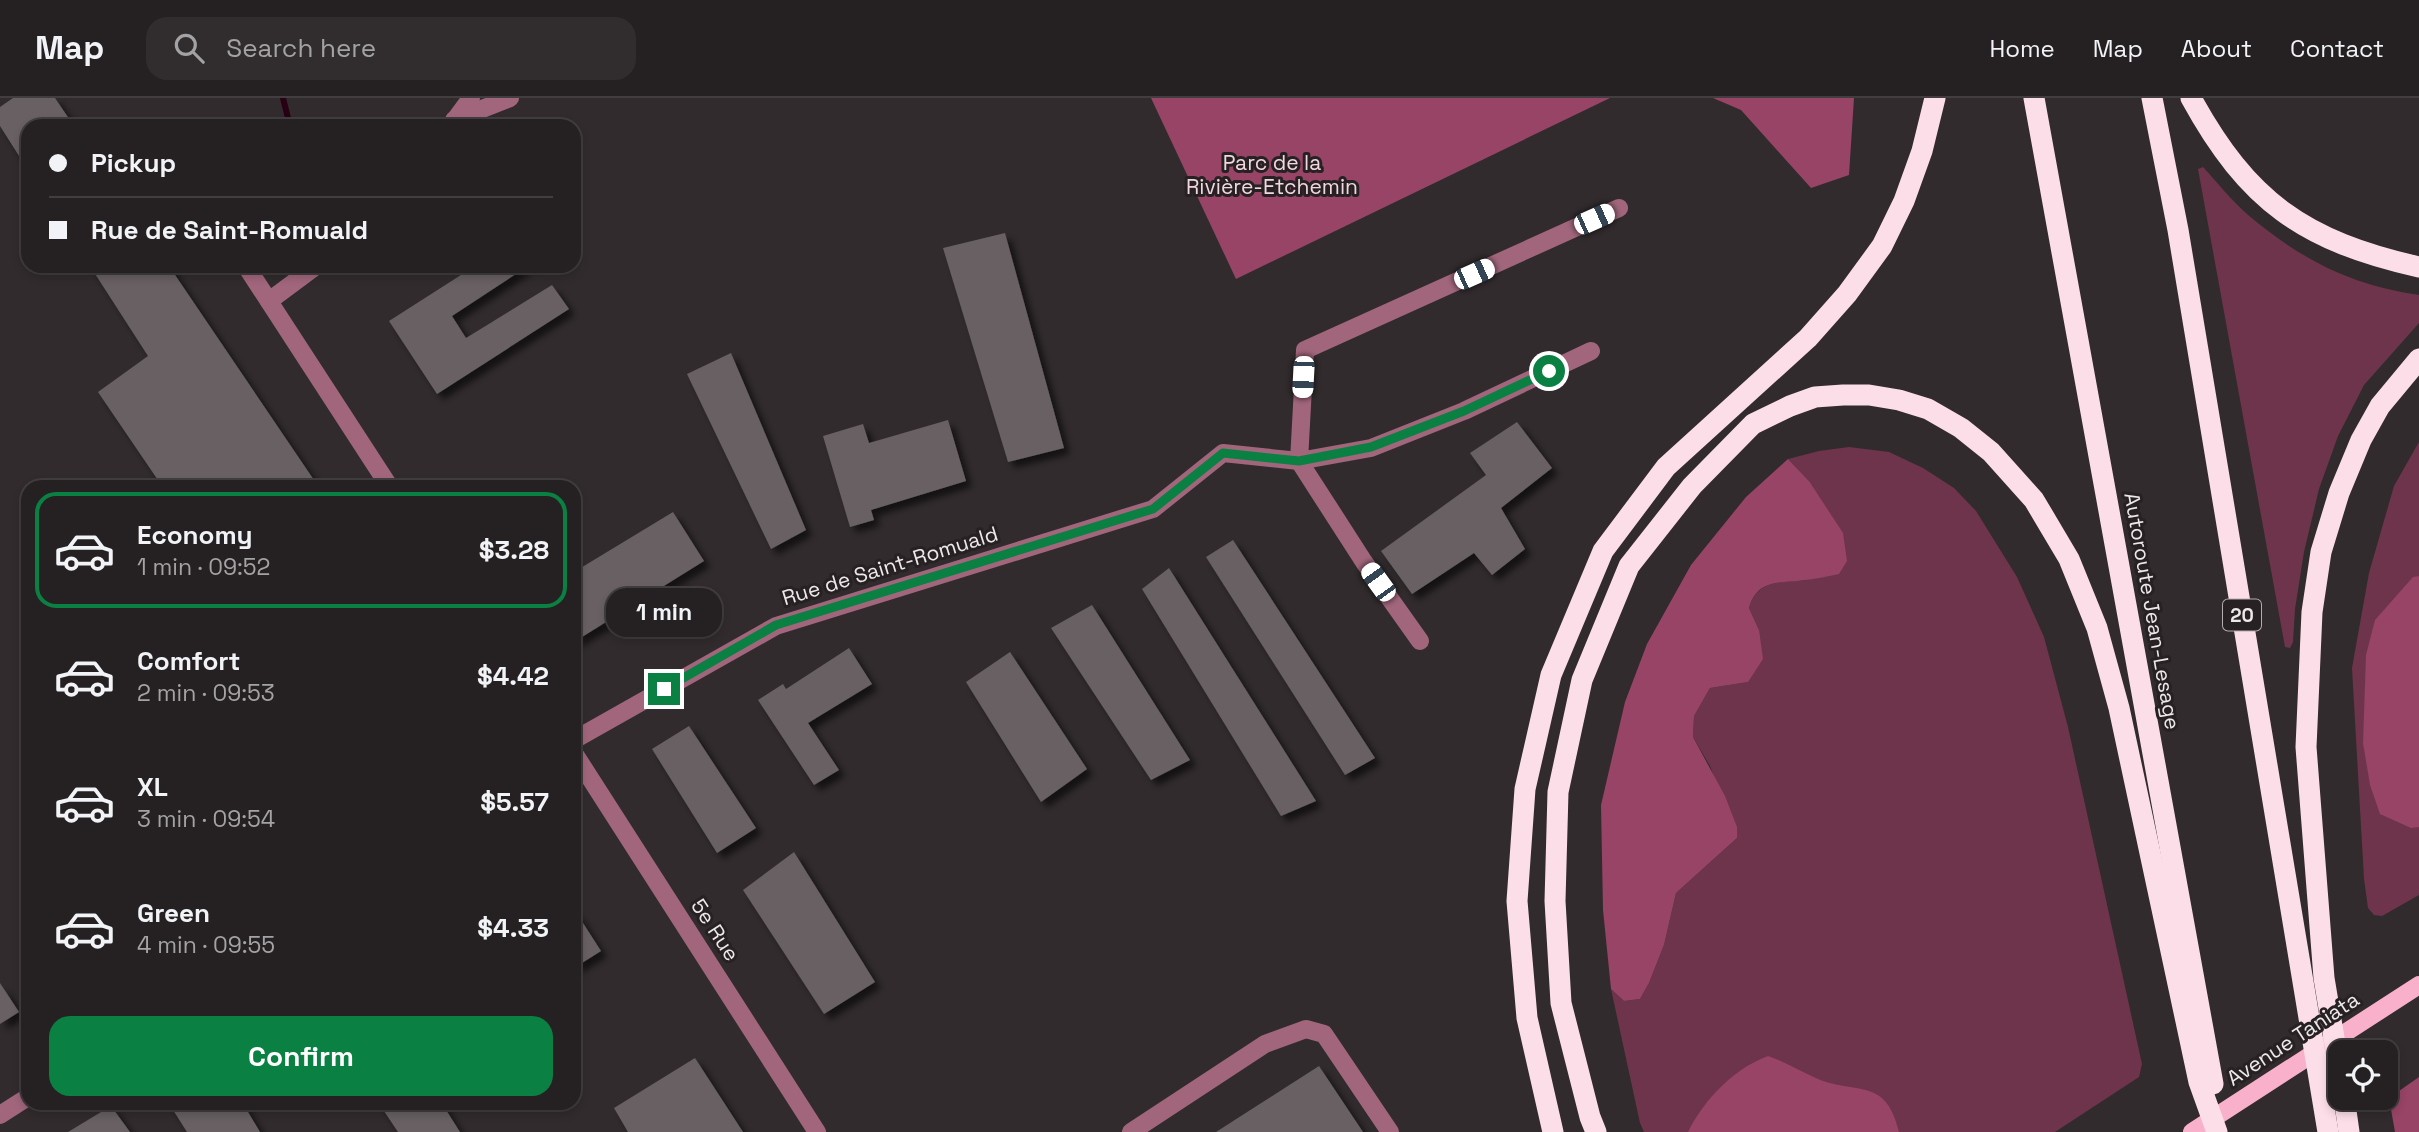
<!DOCTYPE html>
<meta charset="utf-8">
<style>
:root{--surface:#252022;--page:#312d2f;--text:#f1f3f6;--muted:#a3a3a5;--line:#423e40;--accent:#0b8043}
body{margin:0;font-family:"Space Grotesk",sans-serif;background:var(--page);color:var(--text);height:100vh;display:flex;flex-direction:column;font-size:26px;white-space:nowrap}
*{box-sizing:border-box;margin:0}
p{font-size:23px;color:var(--muted)}
.icon{flex:none;width:38px;height:38px;fill:none;stroke:currentColor;stroke-width:2;stroke-linecap:round;stroke-linejoin:round}
.map{position:relative;flex:1;overflow:hidden}
.panel{position:absolute;left:21px;top:382px;width:560px;height:630px;display:flex;flex-direction:column;background:var(--surface);border-radius:21px;box-shadow:0 4px 10px #0003,0 0 0 2px var(--line)}
.panel>*{flex:none}
.guide{position:absolute;left:21px;top:21px;width:560px;height:154px;border-radius:21px;box-shadow:0 4px 10px #0003,0 0 0 2px var(--line);display:grid;align-content:center;height:154px;padding:0 28px;background:var(--surface)}
.buttons{position:absolute;left:2328px;top:942px;display:grid;gap:14px}
.buttons a{display:grid;place-items:center;width:70px;height:70px;border-radius:14px;background:var(--surface);box-shadow:0 4px 10px #0003,0 0 0 2px var(--line);font-size:35px}
.end{position:absolute;width:32px;height:32px;margin:-16px;border:9px solid #0b8043;background:#fff;box-shadow:0 0 0 4px #fff}
.from{border-radius:50%}
.bubble{position:absolute;height:49px;border-radius:21px;background:var(--surface);box-shadow:0 4px 10px #0003,0 0 0 2px var(--line);font-size:23px;font-weight:600;line-height:49px;text-align:center}
.car{position:absolute;width:21px;height:42px;margin:-21px -10px;border-radius:9px;box-shadow:0 0 5px 2px #0007;background:linear-gradient(#fff 24%,#345 0 40%,#fff 0 76%,#345 0 86%,#fff 0)}
.guide b{display:flex;align-items:center;gap:24px;height:66px;font-size:26px}
.guide b+b{border-top:2px solid var(--line)}
.guide i{width:18px;height:18px;background:var(--text)}
ul{padding:12px 0 0;list-style:none}
li{display:flex;align-items:center;gap:21px;height:116px;margin:0 14px 10px;padding:0 14px;border:4px solid transparent;border-radius:21px}
li div{flex:1}
li b{display:block;font-size:26px}
li em{font-style:normal;font-weight:600}
li.current{border-color:var(--accent)}
li>.icon{width:63px;height:63px;stroke-width:1.5}
.action{display:flex;gap:14px;margin-top:auto;padding:14px 28px}
.action a{flex:1;height:80px;border-radius:21px;background:var(--accent);color:#fff;font-size:28px;font-weight:600;line-height:80px;text-align:center}
header{display:flex;align-items:center;gap:42px;box-sizing:border-box;height:98px;padding:0 35px;background:var(--surface);border-bottom:2px solid var(--line)}
header strong{font-size:33px}
nav{display:flex;gap:38px;margin-inline-start:auto;font-size:24px}
.search{width:490px;height:63px;background:var(--page);display:flex;align-items:center;gap:18px;box-sizing:border-box;padding:0 24px;border-radius:21px;color:var(--muted);font-size:26px}
.map>svg:first-child{display:block}
.green{fill:#6e344b}
.forest{fill:#974466}
.lines{fill:none;stroke-linecap:round;stroke-linejoin:round}
.stream{stroke:#270113;stroke-width:6}
.building{fill:#676062;filter:url(#shadow)}
.minor{stroke:#a1667c;stroke-width:18}
.major{stroke:#f9b0ca;stroke-width:18}
.highway{stroke:#fcdee8;stroke-width:21}
.route{stroke:#0b8043;stroke-width:9}
.labels{text-anchor:middle;stroke-width:6;stroke-linejoin:round;paint-order:stroke}
.shield{fill:#272123;stroke:#b2adae;stroke-width:2}
.shield-label{font-size:19px;font-weight:bold;fill:#ede9ea}
.park-label{font-size:21px;fill:#f1d8e0;stroke:#272123}
.street-label{font-size:21px;fill:#ede9ea;stroke:#272123}
</style>
<header>
<strong>Map</strong>
<div class="search"><svg class="icon" aria-label="search" viewBox="0 0 24 24"><circle cx="10" cy="10" r="6"/><path d="M15 15l6 6"/></svg>Search here</div>
<nav><a>Home</a><a>Map</a><a>About</a><a>Contact</a></nav>
</header>
<div class="map">
<svg width="2419" height="1034" viewBox="0 0 2419 1034">
<defs>
<filter id="shadow"><feDropShadow dx="6" dy="6" stdDeviation="3.5" flood-color="#0009"/></filter>
</defs>
<rect width="100%" height="100%" fill="#312b2d"/>
<g class="green">
<path d="M2203 69C2217 84 2231 102 2247 116 2300 161 2350 187 2419 197V225L2364 287 2338 338 2319 391 2304 454 2295 511 2293 544 2290 550 2285 549 2198 71Z"/>
<path d="M2419 344V797L2382 818 2374 817 2368 810 2364 781 2352 570 2369 475 2394 388Z"/>
<path d="M1849 349 1889 354 1923 370 1954 390 1976 413 2017 479 2044 539 2068 629 2142 966 2139 979 2055 1034H1644L1640 1025 1611 891 1624 903 1640 901 1649 885 1664 847 1676 795 1737 740 1710 668 1693 639 1694 618 1710 590 1748 584 1759 532 1749 510C1758 481 1780 485 1806 482L1809 383 1788 361 1819 353Z"/>
</g>
<g class="forest">
<path d="M1151 0H1610L1236 181Z"/>
<path d="M1713 0H1854L1849 77 1811 90 1741 12Z"/>
<path d="M1788 361 1809 383 1843 435 1847 463 1839 476C1828 478 1816 481 1805 482 1779 486 1758 480 1749 510L1759 532 1763 561 1748 584 1710 590 1694 618 1693 639 1725 698 1737 729V740L1676 795 1664 847 1649 885 1640 901 1624 903 1611 891 1603 812 1601 707 1625 604 1647 546 1691 467 1746 399Z"/>
<path d="M2419 478V729L2411 730 2380 716 2370 687 2363 645 2366 557 2375 522 2413 479Z"/>
<path d="M1768 958C1786 964 1801 974 1818 981 1858 997 1886 979 1899 1034H1688C1704 1002 1733 971 1768 958Z"/>
<path d="M2419 979V1034H2395L2389 1000Z"/>
</g>
<g class="lines">
<path class="stream" d="M283 0 290 28"/>
</g>
<g class="building">
<path d="M13 0H55L74 28H28V72L0 28V9Z"/>
<path d="M1005 135 1064 350 1008 364 943 150Z"/>
<path d="M90 168H169L318 388H229L224 380 210 388H162L98 294 148 258Z"/>
<path d="M475 168H528L452 218 466 240 552 187 569 211 437 296 389 223Z"/>
<path d="M731 255 806 432 771 451 687 276Z"/>
<path d="M948 322 966 383 871 412 874 422 850 429 823 338 863 326 869 345Z"/>
<path d="M1517 324 1552 370 1501 410 1525 451 1492 477 1474 455 1412 496 1381 453 1486 377 1470 355Z"/>
<path d="M673 414 704 463 574 544V474Z"/>
<path d="M1233 442 1375 660 1345 677 1206 459Z"/>
<path d="M1169 470 1316 703 1281 718 1142 491Z"/>
<path d="M1092 507 1190 662 1151 682 1051 530Z"/>
<path d="M849 550 872 586 808 625 839 672 814 687 758 602 783 586 786 591Z"/>
<path d="M1010 554 1087 671 1041 704 966 584Z"/>
<path d="M689 628 756 730 717 755 652 651Z"/>
<path d="M794 754 875 884 824 916 743 792Z"/>
<path d="M574 811 601 853 574 870Z"/>
<path d="M0 885 19 914 0 926Z"/>
<path d="M695 960 743 1034H628L614 1010Z"/>
<path d="M1319 968 1363 1034H1216Z"/>
<path d="M168 1004H242L260 1034H187Z"/>
<path d="M378 1004H441L460 1034H398Z"/>
<path d="M111 1008 130 1034H68Z"/>
</g>
<g class="lines">
<g class="minor">
<path d="M454 22 510 0"/>
<path d="M454 23 471 0"/>
<path d="M246 168 389 388"/>
<path d="M269 203 316 168"/>
<path d="M1420 543 1364 464 1299 363 1305 252 1619 110"/>
<path d="M574 642 776 528 1153 411 1223 355 1299 363 1371 350 1464 313 1591 253"/>
<path d="M574 655 817 1034"/>
<path d="M0 1017 28 999"/>
<path d="M1131 1034 1265 946 1306 931 1324 936 1390 1034"/>
</g>
<path class="major" d="M2192 1034 2419 887"/>
<g class="highway">
<path d="M2034 0 2213 986"/>
<path d="M2152 0 2178 132 2328 1034"/>
<path d="M2191 0C2248 104 2304 143 2419 169"/>
<path d="M2340 976 2324 880 2306 649 2312 514 2321 454 2339 395 2361 342 2380 308 2419 261"/>
<path d="M2344 999 2349 1034"/>
<path d="M1553 1034 1527 920 1517 803 1525 691 1551 577 1603 453 1666 369 1808 240 1847 196 1882 148 1904 103 1922 53 1935 0"/>
<path d="M1596 1034 1590 1019 1561 905 1555 803 1558 694 1582 582 1629 468 1692 388 1753 326 1790 308 1815 299 1843 297H1869L1899 302 1928 311 1961 330 1991 354 2034 402 2069 461 2097 530 2119 610 2199 984 2217 1034"/>
</g>
</g>
<g class="lines">
<path class="route" d="M664 591 776 527 1153 411 1223 355 1299 363 1371 349 1464 313 1549 273"/>
</g>
<g class="labels">
<rect class="shield" x="2223" y="501.5" width="38" height="31" rx="5"/>
<g class="shield-label">
<text x="2242" y="524">20</text>
</g>
<g class="park-label">
<text x="1272" y="72">Parc de la<tspan x="1272" dy="24">Rivière-Etchemin</tspan></text>
</g>
<g class="street-label">
<text transform="translate(890 468) rotate(-17)" y="7">Rue de Saint-Romuald</text>
<text transform="translate(2152 513) rotate(80)" y="7">Autoroute Jean-Lesage</text>
<text transform="translate(715 832) rotate(57)" y="7">5e Rue</text>
<text transform="translate(2293 941) rotate(-33)" y="7">Avenue Taniata</text>
</g>
</g>
</svg>
<div class="buttons">
<a><svg class="icon" aria-label="locate" viewBox="0 0 24 24"><circle cx="12" cy="12" r="6"/><path d="M12 2v4M12 18v4M2 12h4M18 12h4"/></svg></a>
</div>
<i class="end from" style="left:1549px;top:273px"></i>
<i class="end" style="left:664px;top:591px"></i>
<div class="bubble" style="left:606px;top:490px;width:116px">1 min</div>
<i class="car" style="left:1594px;top:121px;rotate:66deg"></i>
<i class="car" style="left:1474px;top:176px;rotate:66deg"></i>
<i class="car" style="left:1303px;top:279px;rotate:183deg"></i>
<i class="car" style="left:1378px;top:484px;rotate:324deg"></i>
<div class="guide">
<b><i class="from"></i>Pickup</b>
<b><i></i>Rue de Saint-Romuald</b>
</div>
<section class="panel">
<ul>
<li class="current"><svg class="icon" aria-label="car" viewBox="0 0 24 24"><path d="M5 17H2v-5l4-1 3-4h7l3 4 3 1v5h-3M9 17h6M6 11h13"/><circle cx="7" cy="17" r="2"/><circle cx="17" cy="17" r="2"/></svg><div><b>Economy</b><p>1 min · 09:52</p></div><em>$3.28</em></li>
<li><svg class="icon" aria-label="car" viewBox="0 0 24 24"><path d="M5 17H2v-5l4-1 3-4h7l3 4 3 1v5h-3M9 17h6M6 11h13"/><circle cx="7" cy="17" r="2"/><circle cx="17" cy="17" r="2"/></svg><div><b>Comfort</b><p>2 min · 09:53</p></div><em>$4.42</em></li>
<li><svg class="icon" aria-label="car" viewBox="0 0 24 24"><path d="M5 17H2v-5l4-1 3-4h7l3 4 3 1v5h-3M9 17h6M6 11h13"/><circle cx="7" cy="17" r="2"/><circle cx="17" cy="17" r="2"/></svg><div><b>XL</b><p>3 min · 09:54</p></div><em>$5.57</em></li>
<li><svg class="icon" aria-label="car" viewBox="0 0 24 24"><path d="M5 17H2v-5l4-1 3-4h7l3 4 3 1v5h-3M9 17h6M6 11h13"/><circle cx="7" cy="17" r="2"/><circle cx="17" cy="17" r="2"/></svg><div><b>Green</b><p>4 min · 09:55</p></div><em>$4.33</em></li>
</ul>
<div class="action"><a>Confirm</a></div>
</section>
</div>
